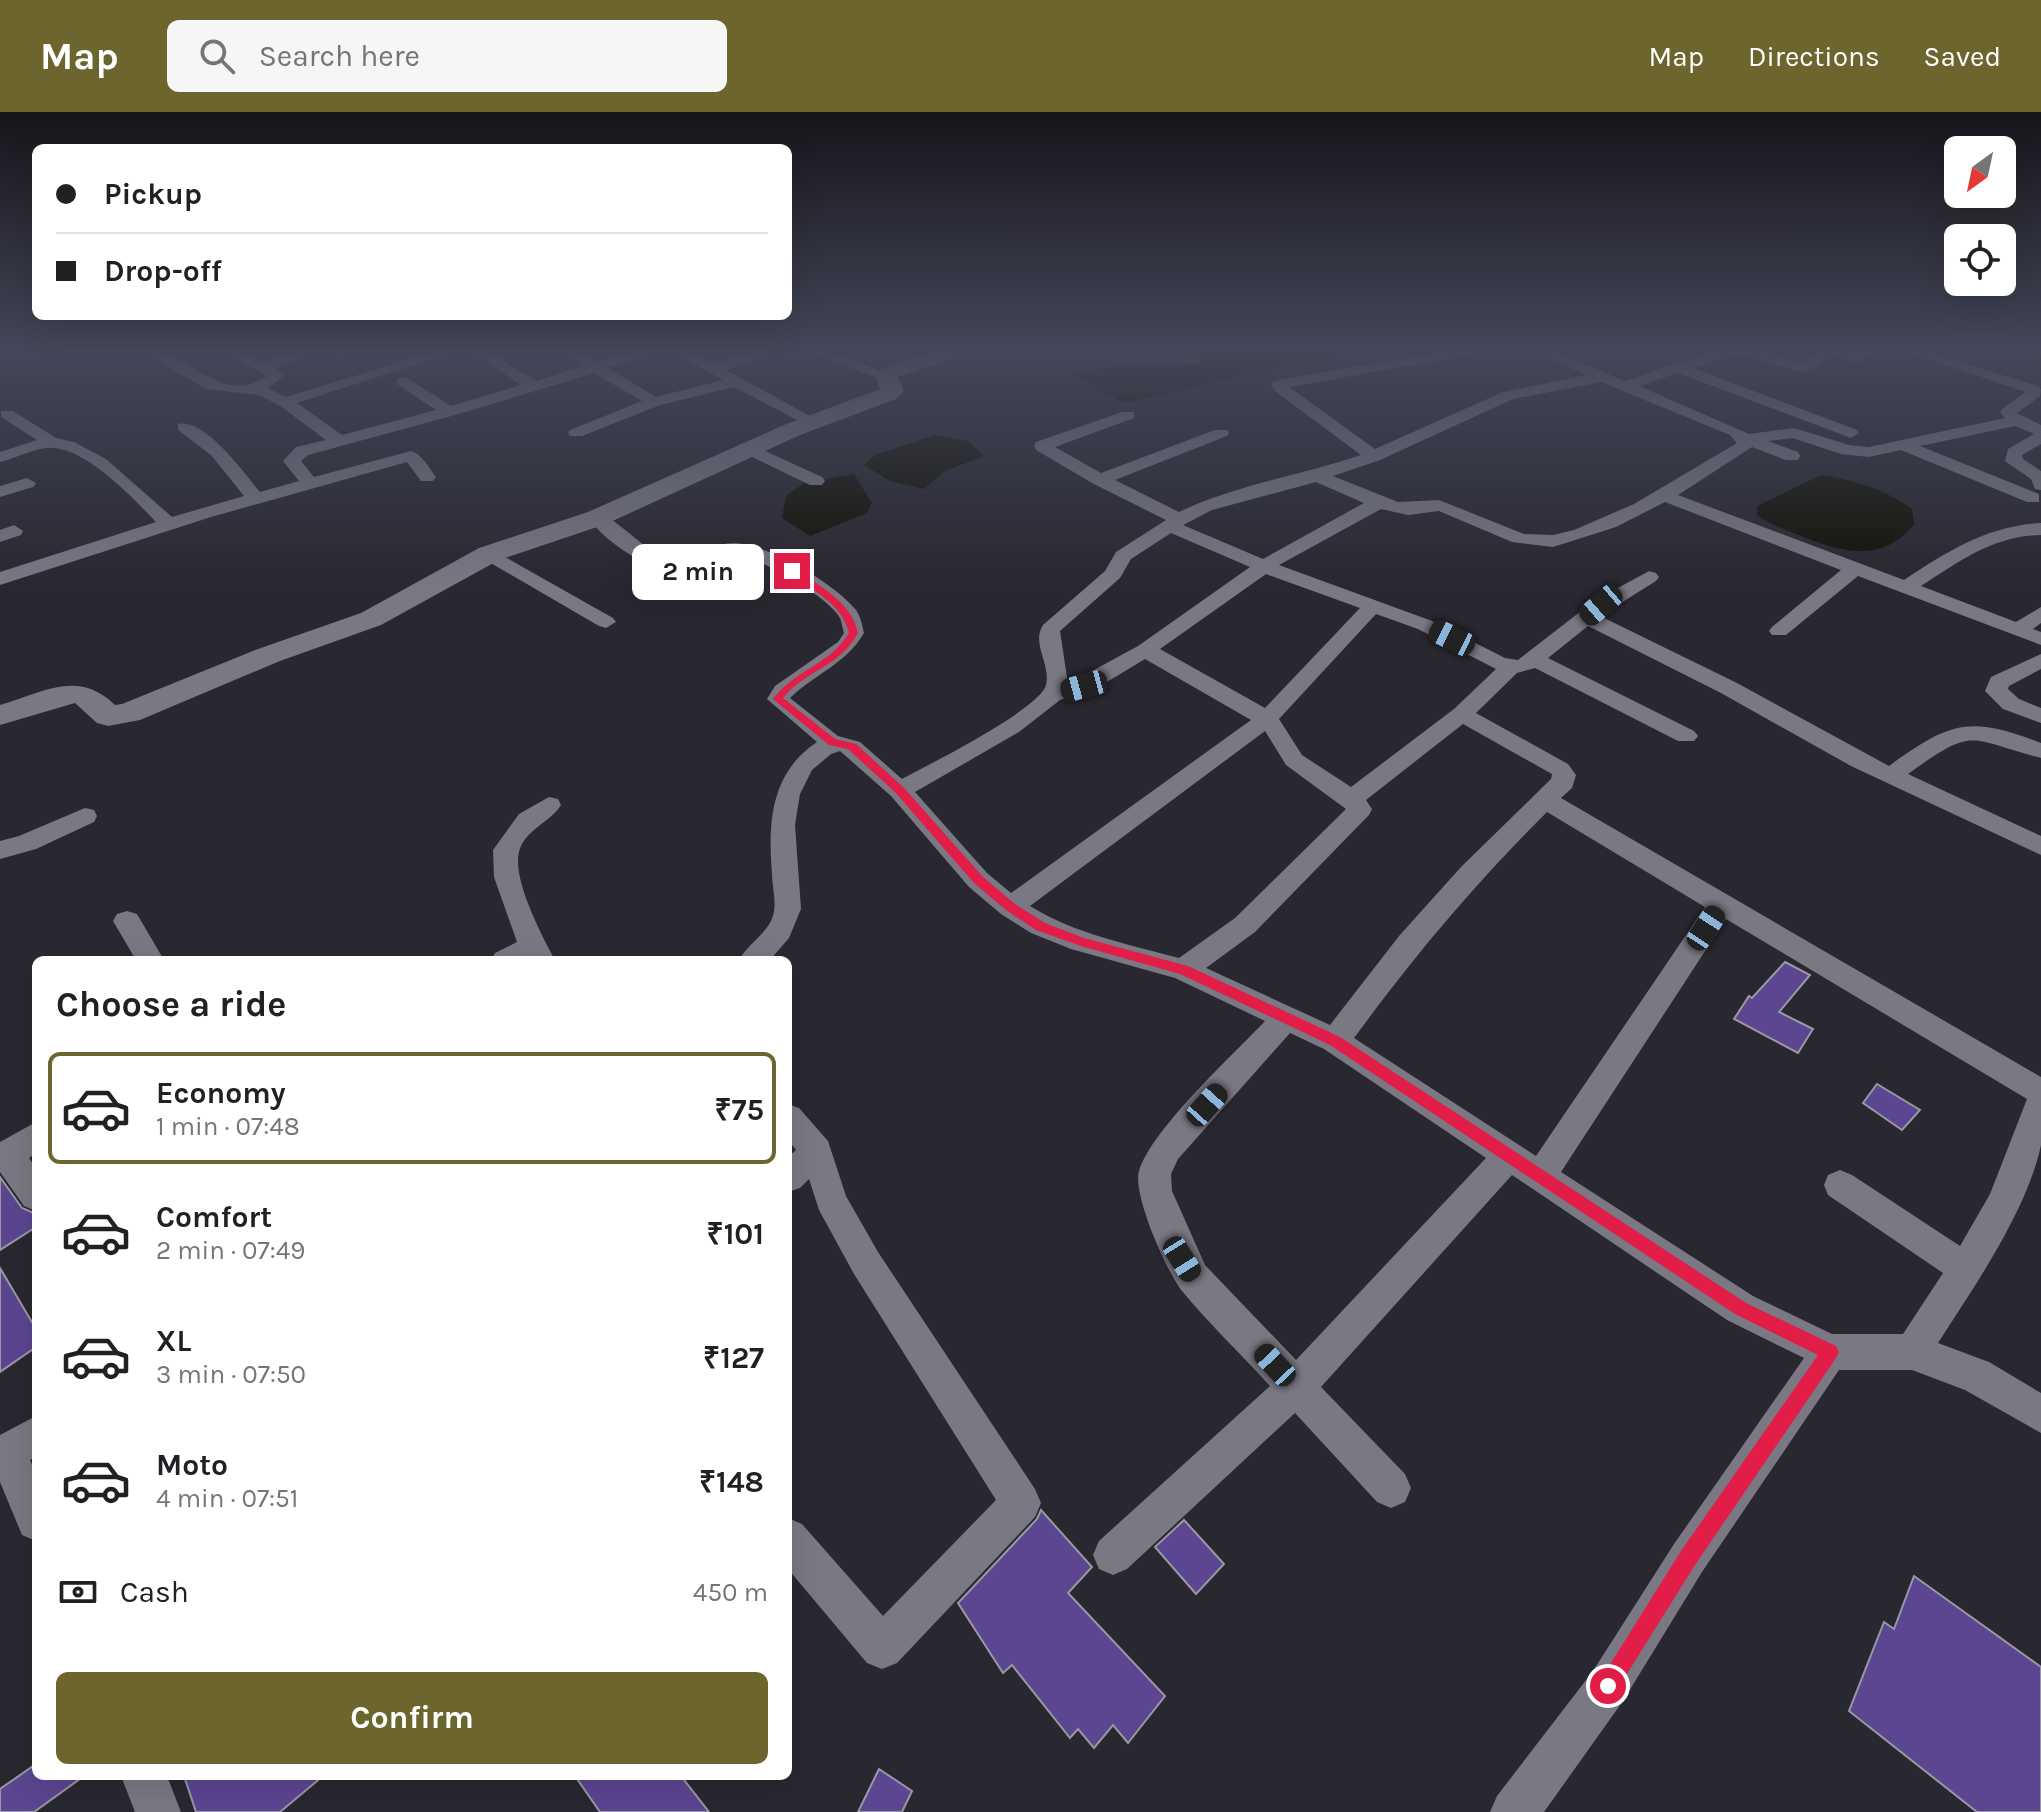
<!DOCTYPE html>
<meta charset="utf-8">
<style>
:root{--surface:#fff;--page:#f6f6f6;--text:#202124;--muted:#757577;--line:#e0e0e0;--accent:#6c662e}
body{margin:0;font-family:Karla,sans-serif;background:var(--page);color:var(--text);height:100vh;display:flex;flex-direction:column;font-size:30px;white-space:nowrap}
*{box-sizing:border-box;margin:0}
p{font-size:26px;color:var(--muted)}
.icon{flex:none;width:44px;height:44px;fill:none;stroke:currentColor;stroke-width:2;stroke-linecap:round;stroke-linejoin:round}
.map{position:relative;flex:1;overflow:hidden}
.sheet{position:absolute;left:32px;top:844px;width:760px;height:824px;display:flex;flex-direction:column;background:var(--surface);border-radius:12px;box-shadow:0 8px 32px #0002}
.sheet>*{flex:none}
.top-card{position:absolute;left:32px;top:32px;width:760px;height:176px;border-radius:12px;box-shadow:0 8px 32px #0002;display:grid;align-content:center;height:176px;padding:0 24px;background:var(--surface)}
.needle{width:52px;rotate:213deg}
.fabs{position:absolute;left:1944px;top:24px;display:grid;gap:16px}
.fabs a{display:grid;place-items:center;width:72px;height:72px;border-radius:12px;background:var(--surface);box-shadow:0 8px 32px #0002;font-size:40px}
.end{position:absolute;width:36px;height:36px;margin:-18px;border:10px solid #e11d48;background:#fff;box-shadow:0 0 0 4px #fff}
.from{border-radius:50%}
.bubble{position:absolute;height:56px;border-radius:12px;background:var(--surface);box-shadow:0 8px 32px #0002;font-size:26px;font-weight:700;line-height:56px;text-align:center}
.car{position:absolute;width:24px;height:48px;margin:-24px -12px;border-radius:10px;box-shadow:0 0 6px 2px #0007;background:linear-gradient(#222 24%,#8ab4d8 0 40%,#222 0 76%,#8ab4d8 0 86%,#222 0)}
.top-card b{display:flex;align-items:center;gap:28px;height:76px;font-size:30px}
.top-card b+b{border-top:2px solid var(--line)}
.top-card i{width:20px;height:20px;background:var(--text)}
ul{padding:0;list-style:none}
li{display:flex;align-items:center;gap:24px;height:112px;margin:0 16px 12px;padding:0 8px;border:4px solid transparent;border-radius:12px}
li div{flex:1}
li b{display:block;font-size:30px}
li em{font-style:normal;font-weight:700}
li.on{border-color:var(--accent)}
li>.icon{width:72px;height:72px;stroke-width:1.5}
h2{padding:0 24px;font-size:36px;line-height:96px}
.pay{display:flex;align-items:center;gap:20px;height:88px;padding:0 24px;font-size:30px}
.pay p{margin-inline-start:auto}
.cta{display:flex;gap:16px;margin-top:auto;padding:16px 24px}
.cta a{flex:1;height:92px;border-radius:12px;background:var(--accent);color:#fff;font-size:32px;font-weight:700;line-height:92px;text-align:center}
header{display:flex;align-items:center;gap:48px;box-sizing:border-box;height:112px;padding:0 40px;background:var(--accent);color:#fff}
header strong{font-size:38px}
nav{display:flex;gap:44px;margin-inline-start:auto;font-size:28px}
.search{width:560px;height:72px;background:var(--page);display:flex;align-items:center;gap:20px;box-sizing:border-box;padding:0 28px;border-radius:12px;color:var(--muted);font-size:30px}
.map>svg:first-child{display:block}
.water{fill:#121105}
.building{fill:#5c4591;stroke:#9a98a3;stroke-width:2}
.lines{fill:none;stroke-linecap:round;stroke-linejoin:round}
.street{fill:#7a7883;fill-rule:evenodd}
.secondary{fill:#7a7883;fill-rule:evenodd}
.route{fill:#e11d48}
</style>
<header>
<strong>Map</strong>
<div class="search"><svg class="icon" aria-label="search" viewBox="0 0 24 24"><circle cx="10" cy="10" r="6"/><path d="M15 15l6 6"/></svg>Search here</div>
<nav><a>Map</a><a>Directions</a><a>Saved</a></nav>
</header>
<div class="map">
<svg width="2041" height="1700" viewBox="0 0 2041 1700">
<rect width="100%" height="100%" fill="#292730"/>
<g class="water">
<path d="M1214 238H1368C1286 251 1206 273 1124 291L1072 262 1136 250 1174 251Z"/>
<path d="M935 323 968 329 984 344 945 359 924 377 890 369 864 353 875 343Z"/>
<path d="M854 362 872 391 867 401 810 424 782 406 786 384 804 371Z"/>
<path d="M1821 363C1854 368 1885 377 1912 397L1914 412C1881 454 1838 439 1796 422 1783 416 1768 412 1757 403V394Z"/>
</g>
<g class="building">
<path d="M1785 850 1810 863 1779 900 1813 917 1798 941 1734 907 1749 884 1752 886Z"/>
<path d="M1877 972 1920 998 1902 1018 1863 991Z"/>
<path d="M0 1065 22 1096 36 1102V1115L0 1138Z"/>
<path d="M0 1156 36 1217V1235L0 1260Z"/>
<path d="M1041 1398 1092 1455 1068 1481 1165 1584 1128 1631 1113 1613 1094 1636 1078 1617 1070 1626 1012 1553 1003 1561 958 1491 1037 1407Z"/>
<path d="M1184 1408 1224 1452 1196 1482 1155 1435Z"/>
<path d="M1914 1464 2041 1555V1700H1977L1849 1599 1884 1510 1894 1517Z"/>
<path d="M36 1652V1664H84L34 1700H0V1677Z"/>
<path d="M879 1657 912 1679 902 1700H858Z"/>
<path d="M184 1664H323L280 1700H196Z"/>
<path d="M575 1664H681L709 1700H600Z"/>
</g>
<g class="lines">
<g class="street">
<path d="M141 238C147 238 155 237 160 239 195 251 228 292 267 264L222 238H240L263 250 298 238H319L275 256 285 263 268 276 286 285 438 238H460L297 291 342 323 436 298 397 272V266H407L451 294 521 273 469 238H486L536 269 583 254 559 238H576L597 250 637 238H660L608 256 656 285 723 268 670 238H688L715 252 760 238H782L726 258 821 310 819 313H807L734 275 660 293 582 324H570L568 321 570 318 642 289 594 261 455 303 308 343 301 349 314 365 411 339C422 342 429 356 436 365L433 369H421L407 350 211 405 0 473V460L156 410C133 386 90 340 55 336 37 334 18 346 0 350V340L37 328 1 305V299H13L56 326 74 330 106 347 172 405 244 384 211 343 178 318V312C205 306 244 361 260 380L299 369 283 349 296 335 326 328 279 293 259 283 206 277Z"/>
<path d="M322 238H358C350 245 330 245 322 238Z"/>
<path d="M805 238H826L895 265 887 270 882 268Z"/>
<path d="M1163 238H1182L1200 248 1198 251H1188Z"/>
<path d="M1450 238H1483L1476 242 1289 275 1375 337 1503 280 1586 263 1531 238H1551L1625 269 1716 238H1760L1802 250 1819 238 1856 241 1879 238 1857 250 1831 243 1812 257 1801 260 1752 245 1731 243 1693 256 1857 318 1859 321 1851 326 1678 261 1639 274 1749 322 1794 316 1849 333 1869 335 2005 306 2000 300 2002 297 2026 280 1901 238H1923L2038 274 2041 278 2040 284 2017 301 2041 313V332L2022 343 2023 347 2041 359V378L2035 377 2031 367 2005 349 2008 337 2034 322 2015 314 1920 334 2039 382V390H2027L1901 338 1869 345 1841 342 1793 326 1768 329 1798 340 1800 344 1798 348H1786L1752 335 1678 383 1904 468C1948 439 1987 414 2041 411V423C1993 424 1960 449 1921 474L2016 510 2041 495V511L2033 517 2041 520V533L1858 464 1786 523H1772L1769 519 1772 515 1841 458 1665 390 1616 415 1553 435 1512 430 1439 399 1408 403 1381 397 1279 453 1432 509 1505 546 1518 548 1594 489 1649 459 1656 461 1659 465 1656 469 1600 504 1737 571 1889 654C1950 610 1969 603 2041 631V646C1967 627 1976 613 1908 662L2041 724V743L1851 654 1721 581 1588 514 1548 546 1694 619 1698 624 1694 629H1678L1535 556 1517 561 1476 601 1568 652 1576 663 1572 676 1561 686 2041 965C2041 986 2041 1012 2041 1033 2027 1099 1974 1175 1938 1231L1989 1250 2041 1281V1321L1965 1278 1912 1258H1839L1702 1460 1623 1589 1544 1700H1490L1497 1684 1593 1559 1674 1432 1804 1246 1727 1208 1512 1063 1321 1275 1405 1362 1411 1376 1405 1390 1391 1396 1377 1390 1295 1301 1127 1457 1113 1463 1099 1457 1093 1443 1099 1429 1270 1274C1241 1242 1209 1212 1182 1179 1167 1160 1132 1082 1139 1059 1152 1017 1232 944 1265 909L1175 866 1071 837 1031 821 1001 802 969 775 891 684 840 639 831 642 812 658 800 682 795 713 801 797 789 826 770 848H739C749 830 771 820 774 799 776 787 772 774 772 762 768 712 770 661 817 630L767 587 775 574 838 530 844 521C842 515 842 508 838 503 824 483 762 447 738 443 722 441 705 451 689 454 652 463 611 435 588 406L591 402C611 397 640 437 663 444 687 451 710 431 734 431 769 432 835 472 856 498 861 505 862 513 864 521 846 552 815 562 790 586L838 624 860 630 902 667C928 653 1040 597 1046 573 1051 552 1031 532 1043 513L1105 459 1116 440 1166 408 1094 372 1036 338 1034 334 1036 330 1122 300H1134V306L1055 335 1101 361 1215 318H1227L1229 321 1227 324 1115 368 1179 400C1235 373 1302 363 1361 343L1275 279 1271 272 1274 269ZM1601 270 1730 323 1737 331 1634 392 1574 418 1553 423 1524 422 1439 388 1398 390 1333 364 1380 348 1513 287ZM1316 370 1364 391 1263 447 1183 413 1212 398ZM1171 421 1250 455 1138 534 1068 572 1060 519 1120 466 1131 447ZM1266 462 1360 496 1265 596 1160 537ZM1376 502 1418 517 1496 557 1454 597 1351 675 1302 643 1279 607ZM1145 547 1251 608 1011 781 987 761 915 680 1019 620 1060 588 1092 579ZM1463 612 1552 662 1551 667 1461 755 1399 824 1330 913 1206 856 1255 820 1369 703 1372 697 1366 688ZM1265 619 1286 653 1346 697 1235 806 1179 846C1128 832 1075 822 1030 794ZM1547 700 1705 795 1536 1044 1354 926C1416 842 1473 774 1547 700ZM1726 807 2027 987 1990 1082 1960 1134 1852 1063 1840 1058 1828 1063 1824 1073 1828 1083 1943 1161 1903 1222H1832L1753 1184 1561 1060ZM1290 921 1324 937 1486 1046 1296 1248 1205 1153 1172 1079 1171 1062 1178 1047Z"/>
<path d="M2029 238H2041V245Z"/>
<path d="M750 332 822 365 825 369 822 373H810L744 341 742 337 744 333Z"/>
<path d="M27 366 36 371 33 375 0 385V374Z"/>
<path d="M14 413 23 419 21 423 0 430V418Z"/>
<path d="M489 436 613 506 616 510 606 516 599 514 482 446 479 442Z"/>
<path d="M2041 542V557L2009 574 2008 577 2019 587 2041 596V611L2003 597 1985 579 1991 565Z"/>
<path d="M549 685 558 687 561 693C551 710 524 718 519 740 512 767 542 824 555 848H491L495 841 517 830 494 765 493 738 519 702Z"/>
<path d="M85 696 94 698 97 704 94 710 36 737 0 747V729L19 724Z"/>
<path d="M127 799 137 802 164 848H136L113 809 117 802Z"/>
<path d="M788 992 799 996 828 1029 846 1084 878 1140 1035 1377 1041 1391 1035 1405 897 1551 882 1557 867 1551 788 1457V1406L802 1412 883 1504 996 1388 854 1162 819 1098 809 1067 800 1076 788 1080V1045L796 1038 788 1028Z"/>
<path d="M36 1010V1041L29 1046 36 1057V1099L24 1094 0 1060V1030Z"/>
<path d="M36 1304V1345L30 1348 36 1362V1429L22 1423 0 1370V1323Z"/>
<path d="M121 1664H167L181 1700H135Z"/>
</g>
<path class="secondary" d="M937 238H968L965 242 898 265 904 279 896 287 800 323 606 412 499 448 381 513 280 549 140 608 108 614 97 611 75 591 0 613V593C44 580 78 557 115 593L122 592 258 537 361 501 479 436 588 400 784 313 880 277 876 265 882 256Z"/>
</g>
<linearGradient id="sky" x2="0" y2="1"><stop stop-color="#17151a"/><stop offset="0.5" stop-color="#434759"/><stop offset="1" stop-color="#434759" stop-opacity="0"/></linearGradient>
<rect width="2041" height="476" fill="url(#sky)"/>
<path class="route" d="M788 457H795C820 475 851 489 858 521 840 555 804 559 783 586L835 627 856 632 904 676 983 765 1015 792 1045 811 1084 826 1188 854 1340 925 1746 1191 1836 1234 1839 1240 1836 1246 1695 1453 1615 1581 1608 1584 1601 1581 1598 1574 1601 1567 1681 1439 1818 1243 1735 1202 1330 933 1180 862 1081 834 1036 818 1006 798 974 771 896 681 848 637 829 633 773 587C793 559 831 552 849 521 842 491 812 478 788 461Z"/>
</svg>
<div class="fabs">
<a><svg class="needle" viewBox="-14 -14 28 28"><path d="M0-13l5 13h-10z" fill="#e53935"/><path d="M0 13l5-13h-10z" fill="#757577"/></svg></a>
<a><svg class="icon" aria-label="locate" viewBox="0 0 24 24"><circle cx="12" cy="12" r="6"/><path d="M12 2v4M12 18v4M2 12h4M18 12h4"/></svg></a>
</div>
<i class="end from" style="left:1608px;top:1574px"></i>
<i class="end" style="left:792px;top:459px"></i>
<div class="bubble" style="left:632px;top:432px;width:132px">2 min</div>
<i class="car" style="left:1601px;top:493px;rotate:229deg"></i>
<i class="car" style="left:1452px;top:526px;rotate:296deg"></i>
<i class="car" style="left:1084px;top:574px;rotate:255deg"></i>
<i class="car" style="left:1706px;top:816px;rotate:33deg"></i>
<i class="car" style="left:1207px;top:993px;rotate:42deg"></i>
<i class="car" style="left:1182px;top:1147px;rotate:148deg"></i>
<i class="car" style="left:1275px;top:1253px;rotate:317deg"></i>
<div class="top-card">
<b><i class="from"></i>Pickup</b>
<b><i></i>Drop-off</b>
</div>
<section class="sheet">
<h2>Choose a ride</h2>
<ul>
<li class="on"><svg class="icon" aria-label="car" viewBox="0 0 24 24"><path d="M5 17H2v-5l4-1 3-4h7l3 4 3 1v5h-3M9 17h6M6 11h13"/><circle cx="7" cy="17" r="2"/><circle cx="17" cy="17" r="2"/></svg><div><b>Economy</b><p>1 min · 07:48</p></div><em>₹75</em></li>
<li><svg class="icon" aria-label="car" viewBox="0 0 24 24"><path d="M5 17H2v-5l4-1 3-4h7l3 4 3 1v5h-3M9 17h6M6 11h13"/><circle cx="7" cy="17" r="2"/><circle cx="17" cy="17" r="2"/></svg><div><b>Comfort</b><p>2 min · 07:49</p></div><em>₹101</em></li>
<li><svg class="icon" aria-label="car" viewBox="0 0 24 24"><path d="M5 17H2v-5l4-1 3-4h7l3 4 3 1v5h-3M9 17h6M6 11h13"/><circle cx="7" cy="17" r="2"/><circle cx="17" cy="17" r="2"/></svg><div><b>XL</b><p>3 min · 07:50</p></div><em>₹127</em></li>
<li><svg class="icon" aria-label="car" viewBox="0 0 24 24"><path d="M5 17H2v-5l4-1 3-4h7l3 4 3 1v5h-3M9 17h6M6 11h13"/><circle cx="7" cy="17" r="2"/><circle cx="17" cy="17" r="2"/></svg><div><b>Moto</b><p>4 min · 07:51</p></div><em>₹148</em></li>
</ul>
<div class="pay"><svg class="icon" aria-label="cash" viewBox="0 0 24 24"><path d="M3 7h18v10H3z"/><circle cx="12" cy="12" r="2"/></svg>Cash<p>450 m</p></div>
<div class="cta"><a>Confirm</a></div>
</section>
</div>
